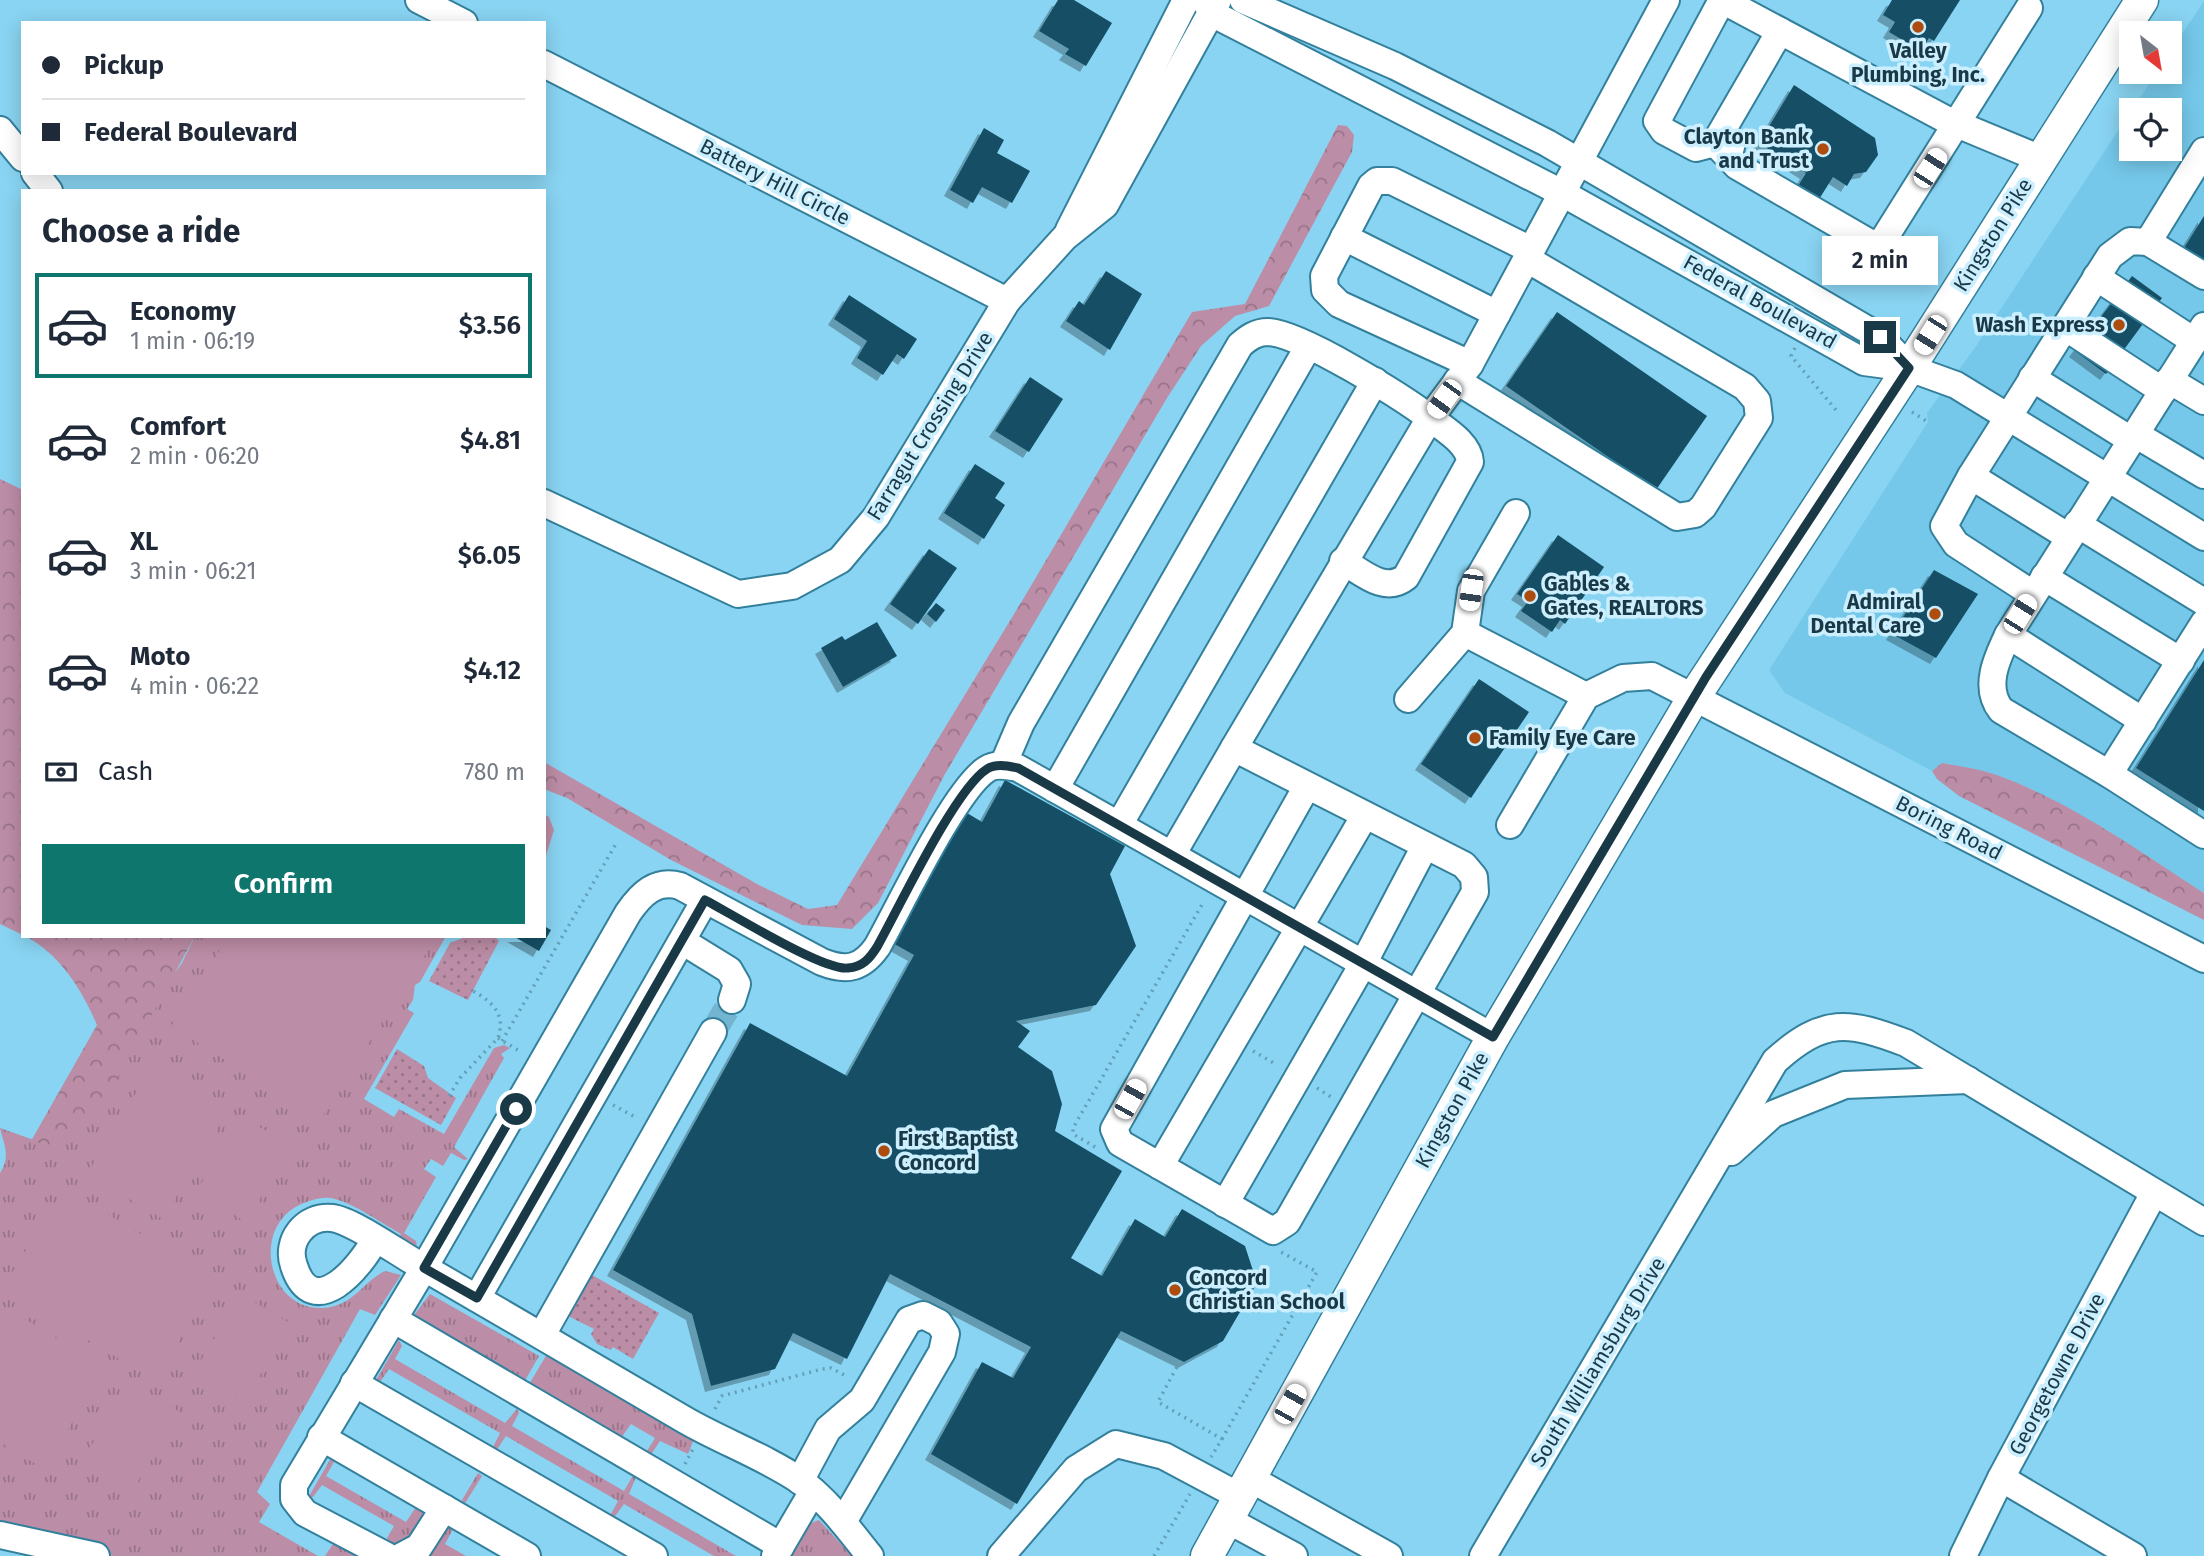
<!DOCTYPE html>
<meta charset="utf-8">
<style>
:root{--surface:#fff;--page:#f6f6f7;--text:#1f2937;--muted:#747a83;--line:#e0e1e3;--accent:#0f766e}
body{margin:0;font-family:"Fira Sans",sans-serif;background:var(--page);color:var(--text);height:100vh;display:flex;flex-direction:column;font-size:26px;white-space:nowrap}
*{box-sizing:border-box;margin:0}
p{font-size:23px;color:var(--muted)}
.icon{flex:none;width:38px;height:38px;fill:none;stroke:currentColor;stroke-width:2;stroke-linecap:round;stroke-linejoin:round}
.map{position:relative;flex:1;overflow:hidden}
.panel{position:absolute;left:21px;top:189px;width:525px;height:749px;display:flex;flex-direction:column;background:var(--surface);border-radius:0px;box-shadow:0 4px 18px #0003}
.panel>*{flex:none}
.guide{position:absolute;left:21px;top:21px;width:525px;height:154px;border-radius:0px;box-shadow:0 4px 18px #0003;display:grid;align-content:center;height:154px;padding:0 21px;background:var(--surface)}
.needle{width:46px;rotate:149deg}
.tools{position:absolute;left:2119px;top:21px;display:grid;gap:14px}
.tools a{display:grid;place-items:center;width:63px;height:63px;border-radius:0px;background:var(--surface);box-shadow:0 4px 18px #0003;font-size:35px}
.end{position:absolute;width:32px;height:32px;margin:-16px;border:9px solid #1a3946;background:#fff;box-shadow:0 0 0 4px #fff}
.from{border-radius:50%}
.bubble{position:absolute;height:49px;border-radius:0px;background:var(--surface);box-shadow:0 4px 18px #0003;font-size:23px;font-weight:600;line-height:49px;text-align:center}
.car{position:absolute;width:21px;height:42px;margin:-21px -10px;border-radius:9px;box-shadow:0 0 5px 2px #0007;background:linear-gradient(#fff 24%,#345 0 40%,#fff 0 76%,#345 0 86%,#fff 0)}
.guide b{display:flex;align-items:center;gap:24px;height:66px;font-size:26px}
.guide b+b{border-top:2px solid var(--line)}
.guide i{width:18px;height:18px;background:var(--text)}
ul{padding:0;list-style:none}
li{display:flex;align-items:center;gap:21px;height:105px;margin:0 14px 10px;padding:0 7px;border:4px solid transparent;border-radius:0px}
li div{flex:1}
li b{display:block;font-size:26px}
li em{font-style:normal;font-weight:600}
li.on{border-color:var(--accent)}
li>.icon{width:63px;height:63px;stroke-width:1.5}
h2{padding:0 21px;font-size:32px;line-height:84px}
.pay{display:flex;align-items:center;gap:18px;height:77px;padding:0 21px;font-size:26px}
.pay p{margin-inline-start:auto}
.cta{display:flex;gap:14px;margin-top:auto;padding:14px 21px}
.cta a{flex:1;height:80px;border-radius:0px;background:var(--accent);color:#fff;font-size:28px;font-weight:600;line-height:80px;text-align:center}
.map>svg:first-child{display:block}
.built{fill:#75c8ea}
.grass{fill:url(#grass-tufts)}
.forest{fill:url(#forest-crowns)}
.park{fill:url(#park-dots)}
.garden{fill:#bc8da6}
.building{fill:#135065;filter:url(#shadow)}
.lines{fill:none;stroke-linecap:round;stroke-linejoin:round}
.minor-tunnel{stroke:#73b5d0;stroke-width:26;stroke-dasharray:26 13;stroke-linecap:butt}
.minor-casing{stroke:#33809c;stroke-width:30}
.major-casing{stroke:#33809c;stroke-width:35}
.path{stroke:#639fb7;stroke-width:3.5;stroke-dasharray:2 5;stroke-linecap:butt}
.minor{stroke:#fff;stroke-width:26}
.major{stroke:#fff;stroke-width:32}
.route{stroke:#1a3946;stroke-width:9}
.poi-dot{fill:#ae4c0f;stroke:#cbeffe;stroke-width:2.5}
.labels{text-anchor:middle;stroke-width:7;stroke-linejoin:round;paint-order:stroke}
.poi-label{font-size:21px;font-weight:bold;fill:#1a3946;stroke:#cbeffe;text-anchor:start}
.street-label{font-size:21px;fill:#1a3946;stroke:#cbeffe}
</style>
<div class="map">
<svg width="2204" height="1556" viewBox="0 0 2204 1556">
<defs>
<pattern id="grass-tufts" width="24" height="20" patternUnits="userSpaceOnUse" patternTransform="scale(1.75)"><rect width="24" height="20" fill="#bc8da6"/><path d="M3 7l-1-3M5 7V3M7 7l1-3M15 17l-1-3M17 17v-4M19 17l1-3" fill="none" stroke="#987489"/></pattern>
<pattern id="forest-crowns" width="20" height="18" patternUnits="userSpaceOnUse" patternTransform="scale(1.75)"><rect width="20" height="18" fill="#bc8da6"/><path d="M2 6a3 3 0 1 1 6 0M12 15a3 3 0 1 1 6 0" fill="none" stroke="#987489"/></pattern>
<pattern id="park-dots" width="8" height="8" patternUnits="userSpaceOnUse" patternTransform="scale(1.75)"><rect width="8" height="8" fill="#bc8da6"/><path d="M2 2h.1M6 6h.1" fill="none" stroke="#987489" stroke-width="1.8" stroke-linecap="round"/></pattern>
<filter id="shadow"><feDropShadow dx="-6" dy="6" stdDeviation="0" flood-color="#0004"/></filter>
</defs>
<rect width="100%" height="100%" fill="#89d4f2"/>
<path class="built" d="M2204 1V893L2106 830 2034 790 1991 773 1942 763 1932 771 1785 693 1769 670 1928 422 1927 413 1977 345 2131 111 2132 149H2170V110H2132L2157 72H2170V52Z"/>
<g class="grass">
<path d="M544 814 549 817 554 830 544 862Z"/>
<path d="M195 936H446L420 982 415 985 413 1000 407 1009 414 1013 364 1099 394 1117 399 1109 444 1134 494 1048 504 1045 510 1048 501 1054 504 1058 454 1147 468 1159 464 1160 451 1153 443 1166 431 1159 424 1169 436 1177 404 1233 416 1241 417 1247 399 1238 401 1234C381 1223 357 1205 335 1199 325 1196 314 1199 304 1203 249 1224 267 1311 323 1308 354 1306 361 1283 385 1271L401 1275 375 1315 360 1309 257 1492 270 1504 259 1522 318 1556H113L0 1529V1173C11 1156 4 1145 0 1128L48 1145 182 963Z"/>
<path d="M430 1294 539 1356 523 1384 411 1319Z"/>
<path d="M399 1340 402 1346 395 1359 505 1423 517 1409 519 1413 512 1426 624 1491 632 1477H636L629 1494 736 1556H714L624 1504 613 1519 611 1514 618 1501 506 1436 496 1451 493 1447 500 1433 389 1369 380 1382H375Z"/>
<path d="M547 1354 694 1439 688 1454 660 1441 650 1456 647 1451 655 1438 631 1424 621 1438 528 1386Z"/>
<path d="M331 1458 334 1462 326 1476 406 1522 416 1507 424 1511 410 1539 391 1546 387 1538 394 1526 322 1485 313 1497 308 1498Z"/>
<path d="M478 1473 482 1476 464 1505 462 1500Z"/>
<path d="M819 1520 852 1556H786L803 1526Z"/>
<path d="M450 1525 453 1529 445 1544 466 1556H429Z"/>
<path d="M333 1544 357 1556H325Z"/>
</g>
<g class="forest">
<path d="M1338 125 1347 126 1354 135 1352 152 1269 306 1235 316 1201 346 1167 398 945 774 878 903 852 929 802 925 671 860 567 798 544 789V762L757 884 808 909 837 905 1025 596 1192 312 1245 304Z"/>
<path d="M0 479 23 490V935L0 924Z"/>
<path d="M1942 763C1959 766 1978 769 1994 774 2070 801 2137 850 2204 893V920L1959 796 1937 779 1932 771Z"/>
<path d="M25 936H195L92 1125 48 1145 31 1141 97 1025C82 990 60 954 25 936Z"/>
</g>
<g class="park">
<path d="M468 936H494L499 941 468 1000 429 981 450 943Z"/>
<path d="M397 1049 424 1066 428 1078 456 1098 441 1125 375 1088Z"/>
<path d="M592 1275 659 1313 633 1359 613 1347 611 1350 597 1344 591 1334 594 1329 568 1316Z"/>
</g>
<g class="garden">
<path d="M229 936H437L320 1120 171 1026Z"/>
<path d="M154 1063 230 1108 163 1219 87 1174Z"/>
<path d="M241 1116 292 1146 246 1222 196 1192Z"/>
<path d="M64 1188 216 1279 155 1380 2 1289Z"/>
<path d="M241 1294 291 1324 245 1400 195 1370Z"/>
<path d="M0 1304 105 1368 44 1469 0 1442Z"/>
<path d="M129 1382 180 1412 134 1488 84 1458Z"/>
</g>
<g class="building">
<path d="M1058 0H1074L1112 23 1086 66 1065 54 1069 49 1039 31Z"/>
<path d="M1892 0H1960L1934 41 1929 38 1921 51 1889 32 1895 22 1883 15Z"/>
<path d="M1794 85 1875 138 1878 155 1866 172 1854 174 1847 186 1833 177 1816 204 1795 191 1806 173 1759 143Z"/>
<path d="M984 128 1004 140 997 153 1030 171 1012 203 982 187 973 203 950 190Z"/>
<path d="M2204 216V261L2184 248Z"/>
<path d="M1106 271 1142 294 1110 350 1066 321 1079 301 1084 305Z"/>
<path d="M2132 276 2162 298 2106 374 2075 351Z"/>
<path d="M849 295 917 339 904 359 897 354 883 375 857 358 867 341 834 319Z"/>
<path d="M1557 312 1707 416 1656 490 1506 386Z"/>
<path d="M1030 377 1063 399 1029 452 995 431Z"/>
<path d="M975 464 1005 483 995 498 1005 505 984 539 944 513Z"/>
<path d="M1558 535 1604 567 1565 624 1560 620 1552 632 1521 611 1528 601 1517 594Z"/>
<path d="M929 549 957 568 918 624 890 604Z"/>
<path d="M1934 570 1978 594 1936 658 1892 634Z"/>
<path d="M936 603 945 610 936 622 927 614Z"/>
<path d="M877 622 897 656 843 687 821 648 842 636 845 640Z"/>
<path d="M2204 660V811L2136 768Z"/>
<path d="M1479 679 1529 712 1471 798 1421 764Z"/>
<path d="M1005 780 1125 846 1110 874 1136 946 1096 1005 1016 1021 1030 1031 1018 1047 1052 1071 1062 1104 1055 1131 1122 1171 1071 1258 1102 1276 1135 1219 1165 1237 1182 1209 1245 1246 1257 1283 1223 1341 1184 1362 1121 1331 1017 1504 931 1454 982 1362 1013 1378 1031 1347 890 1274 847 1359 793 1333 775 1369 711 1386 692 1314 613 1270 750 1023 847 1076 914 955 889 941 962 810 982 822Z"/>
<path d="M544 926 551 930 539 951 513 936H544Z"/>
</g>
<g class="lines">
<path class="minor-tunnel" d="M713 1032 732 1000"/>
<g class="minor-casing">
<g id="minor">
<path d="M419 0 464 23"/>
<path d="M1204 0 1215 15 1562 193 1864 362 1909 368 1956 385 2204 537"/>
<path d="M1243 0 1395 66 1547 143 1880 337 1909 368"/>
<path d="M1722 0 1657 121 1664 131 1696 148 1715 143 1731 147"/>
<path d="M1722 0 1947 120 2041 159"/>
<path d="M544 64 1007 301"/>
<path d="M0 130 23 158"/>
<path d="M1715 143 1737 166 1870 243 1882 242 2029 8"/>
<path d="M1715 143 1780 31"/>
<path d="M35 173 49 191"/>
<path d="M1069 230 1186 0"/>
<path d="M1344 237 1497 314"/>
<path d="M2148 242 2204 276"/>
<path d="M2096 277 2194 341"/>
<path d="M2204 326 2008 635C1997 658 1983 687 2001 710L2109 774 2204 835"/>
<path d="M2065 327 2163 391"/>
<path d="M1470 364 1339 304 1325 290 1324 276 1371 186 1377 181H1392L1531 250"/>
<path d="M2032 378 2131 440"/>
<path d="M2169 380 2204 401"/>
<path d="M1457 381 1677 517 1695 514 1703 507 1759 418 1757 401 1745 387 1527 259"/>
<path d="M2135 434 2204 475"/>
<path d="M1971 476 2069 537"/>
<path d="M544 503 738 594 792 586 840 560 876 517 1007 301 1065 237 1105 205 1218 0"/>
<path d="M2077 524 2204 602"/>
<path d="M1343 561C1363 573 1385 594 1406 577L1470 462C1469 443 1444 429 1430 418L1470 364 1666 0"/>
<path d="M2044 577 2181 661"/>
<path d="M2033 594 1956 544 1944 526 1971 476 2110 256 2130 241 2148 242 2204 151"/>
<path d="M1465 633 1586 696"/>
<path d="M2008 635 2143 721"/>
<path d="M1408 699 1465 633 1471 591 1516 513"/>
<path d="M1003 765 1021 723 1240 345C1248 338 1256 332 1268 332 1300 333 1402 397 1430 418L1234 748"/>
<path d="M2109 774 2204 623"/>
<path d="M1055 789 1308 347"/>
<path d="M1119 825 1375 381"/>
<path d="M1510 825 1586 696 1623 678 1652 676 2204 959"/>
<path d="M1172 855 1234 748 1464 865 1474 877 1475 892 1287 1222 1273 1231 1120 1143 1114 1129 1307 786"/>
<path d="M682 941 729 970 737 984 732 1000"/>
<path d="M1731 1152 1773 1114 1845 1085 1968 1080"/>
<path d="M1160 1166 1365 815"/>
<path d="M1225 1204 1363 964 1425 846"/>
<path d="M375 1239C361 1267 313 1324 294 1266 285 1241 305 1215 332 1218 351 1220 397 1252 416 1263 506 1315 596 1368 685 1420 723 1442 766 1457 802 1482 829 1502 849 1530 870 1556"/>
<path d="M477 1298 705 900"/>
<path d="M393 1319 781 1546"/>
<path d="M542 1335 713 1032"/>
<path d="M354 1383 654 1556"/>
<path d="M321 1437 527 1556"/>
<path d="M1249 1478 1389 1556"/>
<path d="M2001 1478 2133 1556"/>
<path d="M800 1481 828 1429 862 1400 909 1320 923 1315 939 1323 946 1334 942 1352 843 1522"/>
<path d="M1226 1519 1294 1556"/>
<path d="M0 1535 96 1556"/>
<path d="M387 1556 305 1513 294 1499V1485L424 1268 628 913C641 894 656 879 680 886L822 962C847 972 862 968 877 947 899 908 955 789 987 769 996 763 1008 766 1018 768L1493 1037"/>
<path d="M402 1556 419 1547 444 1508"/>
<path d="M775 1556 813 1491"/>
<path d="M1001 1556 1076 1469 1116 1444 1164 1456 1239 1496"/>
<path d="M1483 1556 1775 1061C1824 1017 1848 1021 1906 1043L2204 1222"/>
<path d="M1963 1556 2001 1478 2154 1193"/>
</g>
</g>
<g class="major-casing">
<path id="major" d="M1207 1556 1493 1037 1694 697 1909 368 2142 0"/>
</g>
<g class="path">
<path d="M1795 348 1791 356 1836 410"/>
<path d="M1912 412 1928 422"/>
<path d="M498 1038 521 1052"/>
<path d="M502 1041 617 842"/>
<path d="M1253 1051 1277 1065"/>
<path d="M1317 1088 1331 1097"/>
<path d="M449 1096 460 1078 498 1038C506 1015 493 1002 473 991"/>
<path d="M613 1105 637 1118"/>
<path d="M1095 1147 1073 1134V1128L1204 901"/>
<path d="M1180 1361 1158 1402 1222 1439 1211 1457"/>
<path d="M715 1409 722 1396 822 1369 831 1368 848 1377"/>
<path d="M1222 1439 1317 1272 1281 1252"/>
<path d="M685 1464 693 1449"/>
<path d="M1154 1556 1190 1494"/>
</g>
<use href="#minor" class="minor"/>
<use href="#major" class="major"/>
</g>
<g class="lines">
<path class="route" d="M516 1109 424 1268 477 1298 705 900C732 914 823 971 848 968 863 967 870 958 877 947 899 908 955 789 987 769 996 763 1008 766 1018 768L1493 1037 1706 677 1909 368 1880 337"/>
</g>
<g class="poi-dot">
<circle cx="1918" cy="27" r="7"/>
<circle cx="1823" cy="149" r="7"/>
<circle cx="2119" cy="325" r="7"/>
<circle cx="1530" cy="596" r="7"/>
<circle cx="1935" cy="614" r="7"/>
<circle cx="1475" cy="738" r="7"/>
<circle cx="884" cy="1151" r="7"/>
<circle cx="1175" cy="1290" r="7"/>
</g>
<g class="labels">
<g class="poi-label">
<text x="1918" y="58" text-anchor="middle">Valley<tspan x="1918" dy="24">Plumbing, Inc.</tspan></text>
<text x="1809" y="144" text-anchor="end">Clayton Bank<tspan x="1809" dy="24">and Trust</tspan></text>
<text x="2105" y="332" text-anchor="end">Wash Express</text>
<text x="1544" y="591">Gables &amp;<tspan x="1544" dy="24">Gates, REALTORS</tspan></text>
<text x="1921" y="609" text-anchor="end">Admiral<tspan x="1921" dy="24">Dental Care</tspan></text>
<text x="1489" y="745">Family Eye Care</text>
<text x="898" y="1146">First Baptist<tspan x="898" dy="24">Concord</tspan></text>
<text x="1189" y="1285">Concord<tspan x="1189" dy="24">Christian School</tspan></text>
</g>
<g class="street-label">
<text transform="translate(775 182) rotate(27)" y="7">Battery Hill Circle</text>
<text transform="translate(1993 235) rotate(-58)" y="7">Kingston Pike</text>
<text transform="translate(1760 302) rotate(29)" y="7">Federal Boulevard</text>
<text transform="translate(930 426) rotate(-58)" y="7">Farragut Crossing Drive</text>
<text transform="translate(1949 828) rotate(27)" y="7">Boring Road</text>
<text transform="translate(1452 1110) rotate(-61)" y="7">Kingston Pike</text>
<text transform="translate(1598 1362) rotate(-59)" y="7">South Williamsburg Drive</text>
<text transform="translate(2057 1374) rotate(-62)" y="7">Georgetowne Drive</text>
</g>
</g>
</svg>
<div class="tools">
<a><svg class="needle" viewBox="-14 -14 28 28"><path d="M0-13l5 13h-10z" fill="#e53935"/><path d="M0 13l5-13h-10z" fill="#747a83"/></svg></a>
<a><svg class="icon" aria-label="locate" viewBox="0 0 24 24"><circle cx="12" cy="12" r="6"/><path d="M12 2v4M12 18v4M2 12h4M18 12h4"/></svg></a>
</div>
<i class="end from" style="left:516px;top:1109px"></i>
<i class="end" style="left:1880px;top:337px"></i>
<div class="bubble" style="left:1822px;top:236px;width:116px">2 min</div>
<i class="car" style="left:1930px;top:168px;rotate:33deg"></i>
<i class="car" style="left:1930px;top:335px;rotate:212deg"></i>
<i class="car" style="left:1444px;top:399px;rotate:216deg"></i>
<i class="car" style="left:1471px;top:590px;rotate:188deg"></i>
<i class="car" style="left:2020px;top:614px;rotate:32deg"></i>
<i class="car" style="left:1130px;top:1099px;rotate:29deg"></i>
<i class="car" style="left:1290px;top:1404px;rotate:29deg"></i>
<div class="guide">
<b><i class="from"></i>Pickup</b>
<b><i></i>Federal Boulevard</b>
</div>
<section class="panel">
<h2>Choose a ride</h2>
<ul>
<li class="on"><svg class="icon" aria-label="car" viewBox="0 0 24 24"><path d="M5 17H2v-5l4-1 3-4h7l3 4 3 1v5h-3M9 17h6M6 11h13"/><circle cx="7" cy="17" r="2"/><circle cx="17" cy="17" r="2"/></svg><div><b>Economy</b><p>1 min · 06:19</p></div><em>$3.56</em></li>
<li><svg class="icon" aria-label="car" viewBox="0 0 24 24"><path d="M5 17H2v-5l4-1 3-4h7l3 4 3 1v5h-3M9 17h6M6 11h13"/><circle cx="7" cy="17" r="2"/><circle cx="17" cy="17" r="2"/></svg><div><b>Comfort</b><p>2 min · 06:20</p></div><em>$4.81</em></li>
<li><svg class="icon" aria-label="car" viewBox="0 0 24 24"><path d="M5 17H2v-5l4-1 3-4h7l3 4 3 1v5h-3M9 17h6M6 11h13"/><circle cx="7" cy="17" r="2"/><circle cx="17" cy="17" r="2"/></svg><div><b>XL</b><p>3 min · 06:21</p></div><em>$6.05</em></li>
<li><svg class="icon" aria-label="car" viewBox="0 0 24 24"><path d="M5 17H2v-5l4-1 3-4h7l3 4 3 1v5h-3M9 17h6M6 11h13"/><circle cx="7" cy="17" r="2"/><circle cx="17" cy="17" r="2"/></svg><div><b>Moto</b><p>4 min · 06:22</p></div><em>$4.12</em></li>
</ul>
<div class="pay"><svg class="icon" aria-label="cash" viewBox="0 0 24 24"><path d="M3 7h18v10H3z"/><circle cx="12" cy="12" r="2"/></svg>Cash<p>780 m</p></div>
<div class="cta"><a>Confirm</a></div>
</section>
</div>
